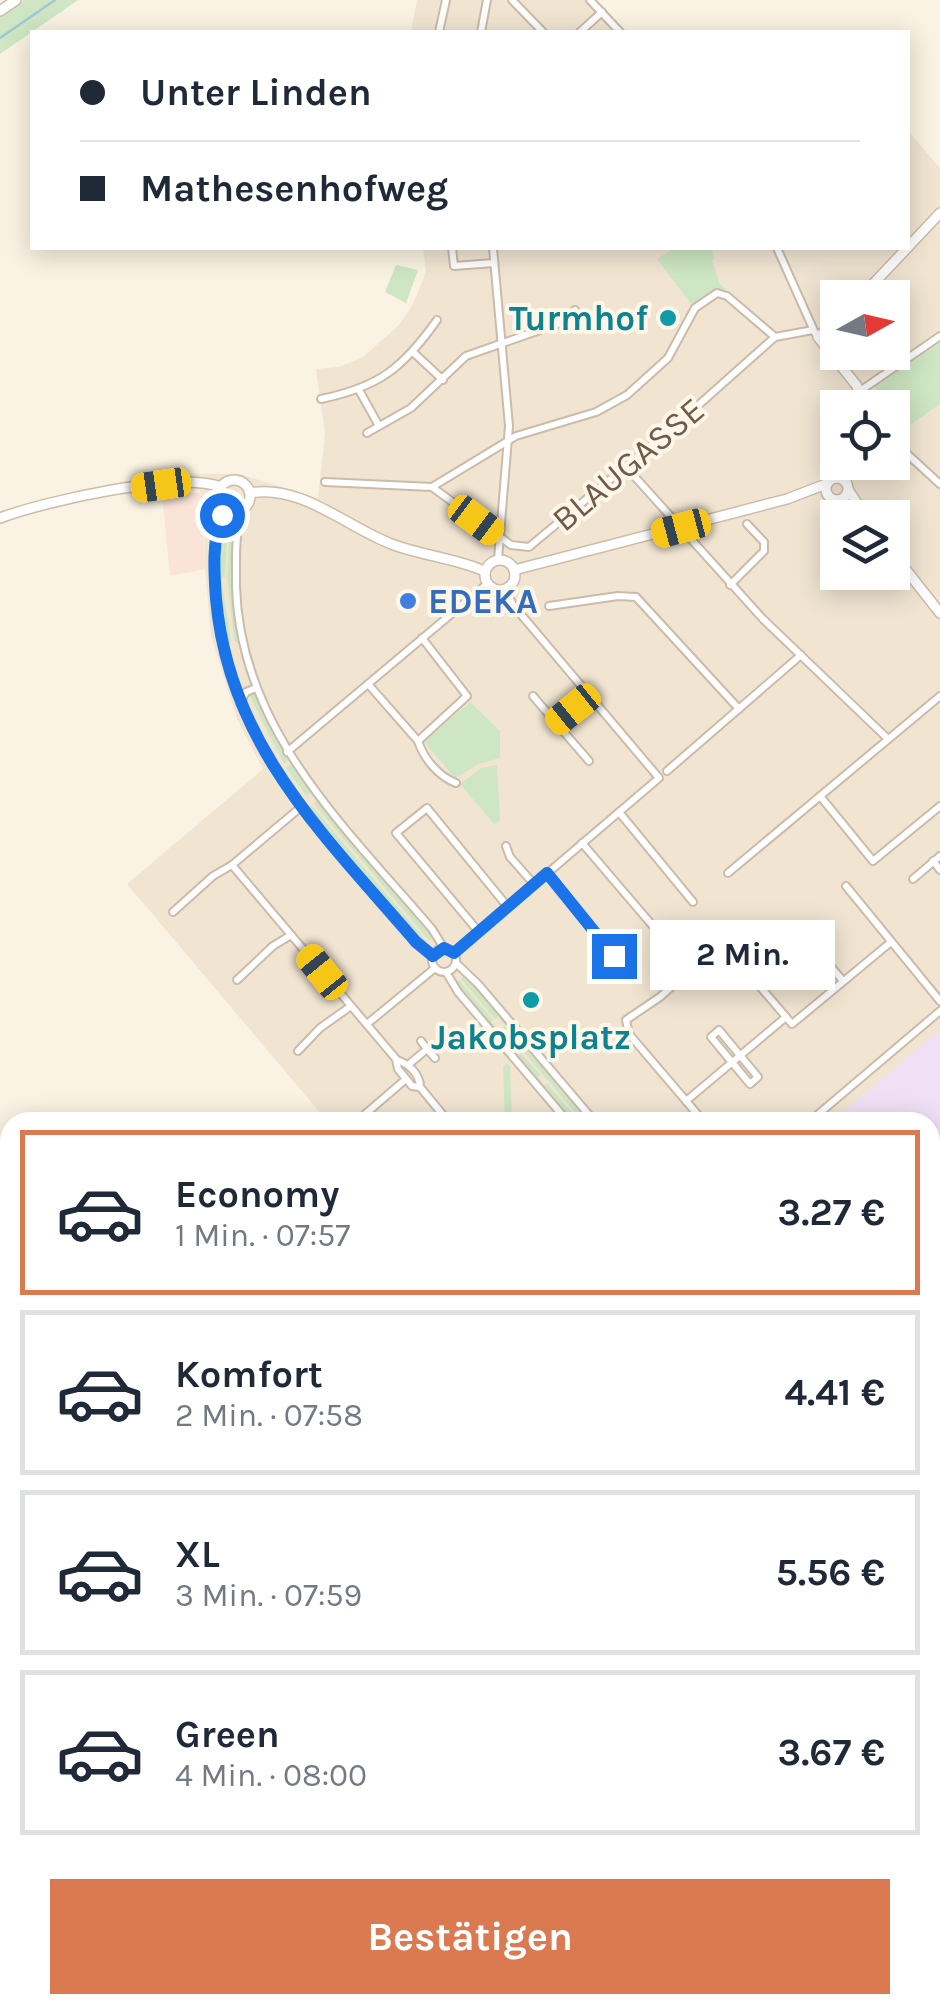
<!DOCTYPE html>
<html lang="de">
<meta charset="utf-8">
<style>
:root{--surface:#fff;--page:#f2f2f3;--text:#1f2937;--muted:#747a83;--line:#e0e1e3;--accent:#db7a51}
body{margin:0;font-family:Karla,sans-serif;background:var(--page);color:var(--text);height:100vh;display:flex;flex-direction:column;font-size:38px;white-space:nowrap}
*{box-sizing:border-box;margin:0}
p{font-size:32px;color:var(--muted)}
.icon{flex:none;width:55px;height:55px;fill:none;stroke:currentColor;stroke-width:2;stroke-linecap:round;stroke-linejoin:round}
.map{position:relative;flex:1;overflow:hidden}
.side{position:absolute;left:0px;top:1112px;width:940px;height:902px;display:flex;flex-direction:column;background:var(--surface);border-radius:30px 30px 0 0;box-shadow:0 5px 25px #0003}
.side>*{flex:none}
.banner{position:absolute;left:30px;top:30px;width:880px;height:220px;border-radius:0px;box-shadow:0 5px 25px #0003;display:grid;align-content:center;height:220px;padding:0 50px;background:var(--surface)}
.needle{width:65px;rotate:82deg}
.controls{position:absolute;left:820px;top:280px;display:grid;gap:20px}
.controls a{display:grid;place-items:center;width:90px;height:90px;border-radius:0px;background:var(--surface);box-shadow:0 5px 25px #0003;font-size:50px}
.end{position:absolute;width:45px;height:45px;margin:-22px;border:12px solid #1a73e8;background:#fff;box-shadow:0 0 0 5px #fff}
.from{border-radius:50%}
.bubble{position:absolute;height:70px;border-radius:0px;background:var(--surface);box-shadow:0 5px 25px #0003;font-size:32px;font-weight:700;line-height:70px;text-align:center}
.car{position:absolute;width:30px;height:60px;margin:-30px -15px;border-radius:12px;box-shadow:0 0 8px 2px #0007;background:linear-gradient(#f5c518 24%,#345 0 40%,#f5c518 0 76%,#345 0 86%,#f5c518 0)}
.banner b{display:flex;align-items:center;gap:35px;height:95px;font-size:38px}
.banner b+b{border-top:2px solid var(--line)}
.banner i{width:25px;height:25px;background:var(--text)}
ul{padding:18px 0 0;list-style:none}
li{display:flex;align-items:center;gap:30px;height:165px;margin:0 20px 15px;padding:0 30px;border:5px solid var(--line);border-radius:0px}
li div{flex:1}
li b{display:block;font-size:38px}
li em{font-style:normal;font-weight:700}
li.active{border-color:var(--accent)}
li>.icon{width:90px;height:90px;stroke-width:1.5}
.primary-button{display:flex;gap:20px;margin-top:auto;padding:20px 50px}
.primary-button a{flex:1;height:115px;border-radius:0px;background:var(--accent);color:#fff;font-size:40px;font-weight:700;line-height:115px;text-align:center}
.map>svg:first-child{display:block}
.residential{fill:#f1e5d2;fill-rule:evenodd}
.commercial{fill:#fae4d7}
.education{fill:#f0e0f6}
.green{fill:#cee6c3}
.water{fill:#b9d9e2;stroke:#a0c7d3;stroke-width:2.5}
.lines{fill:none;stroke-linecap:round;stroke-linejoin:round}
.stream{stroke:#a0c7d3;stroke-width:2.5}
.street-casing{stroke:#cabbaa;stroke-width:10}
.secondary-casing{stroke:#cdbca9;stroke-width:12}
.street{stroke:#fff;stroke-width:6}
.secondary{stroke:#fff;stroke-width:9}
.route{stroke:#1a73e8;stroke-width:12}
.culture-dot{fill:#0f9aa8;stroke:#fdf7e9;stroke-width:4}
.shop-dot{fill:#3f7fe0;stroke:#fdf7e9;stroke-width:4}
.labels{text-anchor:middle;stroke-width:8;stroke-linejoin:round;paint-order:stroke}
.culture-label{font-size:35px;font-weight:bold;fill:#0d838f;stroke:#fdf7e9;text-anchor:end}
.street-label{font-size:35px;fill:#705b4b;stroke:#fdf7e9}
.shop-label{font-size:35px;font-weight:bold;fill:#366cbe;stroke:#fdf7e9;text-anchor:start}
</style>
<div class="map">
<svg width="940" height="2013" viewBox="0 0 940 2013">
<rect width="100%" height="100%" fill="#faf3e3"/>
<g class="residential">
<path d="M417 0H585L614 32H411Z"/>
<path d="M908 131 940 168V342L874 386 885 407 838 408V462H892L893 421 900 432 940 404V1810L930 1817V1122H328L127 884 263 769 237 719 211 636 205 569 204 502 202 493 185 474H239L318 498 325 434 316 369 339 367 363 357 398 326 412 306 426 272 423 248H674L658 259 693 305 712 289 726 288 720 284 711 260 712 249 697 248H908ZM838 298H892V352H838ZM838 518H892V572H838Z"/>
</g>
<path class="commercial" d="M162 493H202L205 569 170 576Z"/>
<path class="education" d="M940 1030V1148L930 1156V1122H836L833 1120Z"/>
<g class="green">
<path d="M24 0H78L0 54V16Z"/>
<path d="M674 248 712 249 714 259 712 260 720 284 727 289 712 290 692 305 657 259Z"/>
<path d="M396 265 418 270 406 303 385 292Z"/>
<path d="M940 342V404L899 433 893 421 892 408 885 407 874 386Z"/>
<path d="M223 523 228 524 225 577 221 578 231 641 225 646 218 581Z"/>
<path d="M230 524H236L233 585 240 642 237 643 234 640 227 576Z"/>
<path d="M254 692 289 760 284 764 248 693Z"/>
<path d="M470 702 500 731V758L479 764 455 778 424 742Z"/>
<path d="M291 764 428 928 433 938 429 940 314 804 316 801 310 793 306 795 286 768Z"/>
<path d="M497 765 500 820 494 824 460 784 481 768Z"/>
<path d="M284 769 309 807 312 806 427 942 424 945 293 792 279 773Z"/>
<path d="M464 974 469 977 522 1040 517 1044 503 1028 505 1025 498 1017 495 1019 461 979Z"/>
<path d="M459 980 493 1020 491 1022 515 1045 509 1049 455 982Z"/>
<path d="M527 1046 592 1122H583L522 1050Z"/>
<path d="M520 1052 540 1074 538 1077 544 1085 547 1083 580 1122H572L515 1056Z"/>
<path d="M507 1063 510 1066 512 1118 505 1122 503 1067Z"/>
<path d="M940 1179V1231L930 1219V1187Z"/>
<path d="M930 1224 940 1236V1317L930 1305Z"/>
<path d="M940 1817V2013H0V1994L10 1987V2005H930V1824Z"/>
</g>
<path class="water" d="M352 2005H445L444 2013H356Z"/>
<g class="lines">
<path class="stream" d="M0 38 55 0"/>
<g class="street-casing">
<g id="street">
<path d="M512 0 543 32"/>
<path d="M590 0 620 32"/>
<path d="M439 32 446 0"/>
<path d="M481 32 487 0"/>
<path d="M580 32 602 12"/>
<path d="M452 248 454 266 494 263"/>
<path d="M493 248 509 426 498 559"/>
<path d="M777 248 815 333"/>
<path d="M414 353 443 380"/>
<path d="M359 390 379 426"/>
<path d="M860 391 940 336"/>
<path d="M321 399C379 387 403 368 437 320"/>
<path d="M367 433 411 408 466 356 560 323 575 310"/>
<path d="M892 440 940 484"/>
<path d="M626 467 763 619 888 739"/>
<path d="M325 482 432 487 511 545 529 547 685 417 775 337 813 330"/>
<path d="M432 487 516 436 596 412 627 395 668 358 695 308 717 293 727 296 775 337"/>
<path d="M226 510C212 532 214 566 216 592 226 745 322 832 416 942L433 956"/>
<path d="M241 511C235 535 236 561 236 586 240 730 345 827 432 929L444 948"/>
<path d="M730 585 764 551V542L747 524"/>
<path d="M549 606 618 596 636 597 739 709"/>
<path d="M368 684 418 741C424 759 438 776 456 783"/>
<path d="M533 696 556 723"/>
<path d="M240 703 246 692 256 688"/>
<path d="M418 741 467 696 422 638"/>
<path d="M287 752 487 584"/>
<path d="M589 761 556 723 590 696"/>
<path d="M667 771 801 655"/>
<path d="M820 796 873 861 940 806"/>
<path d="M619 812 693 902"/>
<path d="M582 843 652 925"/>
<path d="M506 846 510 857 533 883"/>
<path d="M933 861 940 870"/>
<path d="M232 865 396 1059 398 1069 412 1086 420 1087 443 1115"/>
<path d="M547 873 613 956"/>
<path d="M728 873 940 696"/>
<path d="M913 879 940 856"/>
<path d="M846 886 940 1001"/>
<path d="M173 912 213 876 232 865 301 807"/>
<path d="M798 928 843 981"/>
<path d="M478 931 396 833 427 808 507 906"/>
<circle cx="444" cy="960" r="12"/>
<path d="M454 953 659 778 513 605 505 589"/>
<path d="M456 963 478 984 595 1122"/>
<path d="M446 972 458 992 568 1122"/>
<path d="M237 980 273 946 291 935"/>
<path d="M367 1024 435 968"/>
<path d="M719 1030 758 1077 750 1084 711 1037Z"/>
<path d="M421 1041 427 1049"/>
<path d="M298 1051 320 1028 351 1006"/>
<path d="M397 1060C409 1064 420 1074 420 1087"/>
<path d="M408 1065 427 1049 435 1058"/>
<path d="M686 1101 786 1017"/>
<path d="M356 1122 406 1079"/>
<path d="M704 1122 629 1034 626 1020 660 997 722 942 792 1024 891 942"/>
<path d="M809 1122 940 1011"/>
<path d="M930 1357 940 1370"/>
<path d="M930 1386 940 1377"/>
<path d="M930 1524 933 1516 931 1507"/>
<path d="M930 1531 940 1533"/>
<path d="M930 1561 940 1573"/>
<path d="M930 1654 940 1642"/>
<path d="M930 1690 940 1701"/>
</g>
</g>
<g class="secondary-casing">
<g id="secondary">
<path d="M0 11 16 0"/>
<path d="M908 247 940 213"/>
<path d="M860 298 907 248"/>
<path d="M838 319 818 337 857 386 862 408"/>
<path d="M832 356 838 322"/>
<circle cx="837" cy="489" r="11"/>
<path d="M831 479 840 462"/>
<circle cx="234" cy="496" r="16"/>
<path d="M846 482 847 462"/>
<path d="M849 491 867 518"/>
<path d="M250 493C301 483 349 529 394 545 424 556 456 558 484 571"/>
<path d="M838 500 859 518"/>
<path d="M0 518C46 501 177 471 221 487"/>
<path d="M892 552 940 613"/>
<circle cx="500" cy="575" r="15"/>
<path d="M514 570 787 499 826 484"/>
</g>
</g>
<use href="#street" class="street"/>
<use href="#secondary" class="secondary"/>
</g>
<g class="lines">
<path class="route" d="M222 515C212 540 214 572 216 599 229 746 325 836 416 942L433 956 444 948 454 953 547 873 614 956"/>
</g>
<g class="culture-dot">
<circle cx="668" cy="318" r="10"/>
<circle cx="531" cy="1000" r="10"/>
</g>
<circle class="shop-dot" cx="408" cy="601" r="10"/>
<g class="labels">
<g class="culture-label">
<text x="648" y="330">Turmhof</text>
<text x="531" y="1049" text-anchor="middle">Jakobsplatz</text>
</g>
<g class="street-label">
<text transform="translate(628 464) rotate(-40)" y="12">BLAUGASSE</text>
</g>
<g class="shop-label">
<text x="428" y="613">EDEKA</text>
</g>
</g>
</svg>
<div class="controls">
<a><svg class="needle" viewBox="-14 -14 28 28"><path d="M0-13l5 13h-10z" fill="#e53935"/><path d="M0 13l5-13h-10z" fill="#747a83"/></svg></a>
<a><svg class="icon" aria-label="locate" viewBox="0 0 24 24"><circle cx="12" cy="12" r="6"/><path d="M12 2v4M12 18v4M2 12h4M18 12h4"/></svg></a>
<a><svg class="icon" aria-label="layers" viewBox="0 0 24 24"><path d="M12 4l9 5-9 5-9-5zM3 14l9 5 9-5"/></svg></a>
</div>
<i class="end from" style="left:222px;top:515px"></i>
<i class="end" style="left:614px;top:956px"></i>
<div class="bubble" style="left:650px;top:920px;width:185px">2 Min.</div>
<i class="car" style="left:161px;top:485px;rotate:262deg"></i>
<i class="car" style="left:476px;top:520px;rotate:127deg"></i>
<i class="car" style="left:681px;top:528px;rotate:255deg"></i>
<i class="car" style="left:573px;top:709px;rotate:231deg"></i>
<i class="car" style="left:322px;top:972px;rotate:321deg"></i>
<div class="banner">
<b><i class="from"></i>Unter Linden</b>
<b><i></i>Mathesenhofweg</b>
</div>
<section class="side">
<ul>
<li class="active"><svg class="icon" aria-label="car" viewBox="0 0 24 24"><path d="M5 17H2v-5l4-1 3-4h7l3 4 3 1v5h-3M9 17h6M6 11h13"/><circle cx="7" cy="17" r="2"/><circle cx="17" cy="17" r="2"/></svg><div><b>Economy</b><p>1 Min. · 07:57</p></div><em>3.27 €</em></li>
<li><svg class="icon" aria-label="car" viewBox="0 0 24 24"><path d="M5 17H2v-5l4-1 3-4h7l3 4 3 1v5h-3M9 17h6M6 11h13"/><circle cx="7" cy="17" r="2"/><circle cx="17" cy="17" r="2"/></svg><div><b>Komfort</b><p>2 Min. · 07:58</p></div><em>4.41 €</em></li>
<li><svg class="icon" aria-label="car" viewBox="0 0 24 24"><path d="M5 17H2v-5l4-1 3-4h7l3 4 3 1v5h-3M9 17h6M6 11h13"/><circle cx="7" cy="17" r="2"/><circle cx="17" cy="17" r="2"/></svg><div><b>XL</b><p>3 Min. · 07:59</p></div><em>5.56 €</em></li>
<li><svg class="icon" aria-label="car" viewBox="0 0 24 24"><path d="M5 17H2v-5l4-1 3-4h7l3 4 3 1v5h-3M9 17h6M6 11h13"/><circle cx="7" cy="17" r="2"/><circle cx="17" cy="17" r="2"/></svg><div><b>Green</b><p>4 Min. · 08:00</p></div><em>3.67 €</em></li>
</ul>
<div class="primary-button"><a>Bestätigen</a></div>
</section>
</div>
